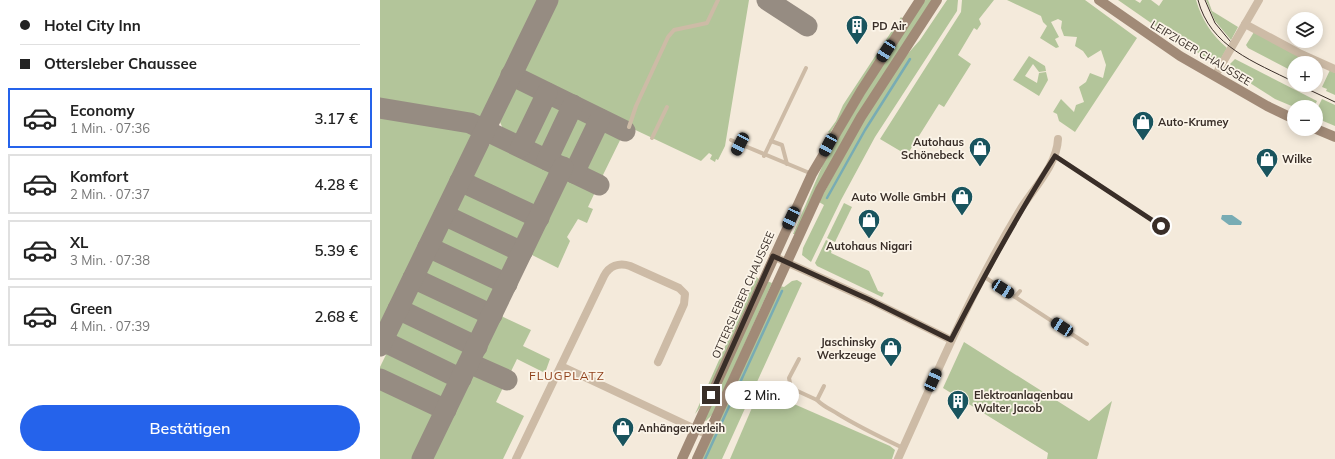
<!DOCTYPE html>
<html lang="de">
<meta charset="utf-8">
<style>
:root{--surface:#fff;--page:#f2f2f2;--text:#222;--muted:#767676;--line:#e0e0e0;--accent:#2563eb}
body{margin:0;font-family:Mulish,sans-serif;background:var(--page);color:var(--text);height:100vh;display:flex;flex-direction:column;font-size:15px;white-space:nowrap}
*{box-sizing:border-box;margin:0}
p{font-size:13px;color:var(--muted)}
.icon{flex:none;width:22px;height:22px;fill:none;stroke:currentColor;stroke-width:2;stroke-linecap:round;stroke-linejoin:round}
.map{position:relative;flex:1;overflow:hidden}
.details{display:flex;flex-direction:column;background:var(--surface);width:380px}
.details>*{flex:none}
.banner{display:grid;align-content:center;height:88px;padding:0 20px;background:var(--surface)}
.tools{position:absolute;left:907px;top:12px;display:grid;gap:8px}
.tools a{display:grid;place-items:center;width:36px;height:36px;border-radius:50%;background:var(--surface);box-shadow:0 2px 10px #0003;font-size:20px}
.end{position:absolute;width:18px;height:18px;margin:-9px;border:5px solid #392e28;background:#fff;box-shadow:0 0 0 2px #fff}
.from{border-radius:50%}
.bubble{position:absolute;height:28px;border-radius:14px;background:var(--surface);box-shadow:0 2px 10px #0003;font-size:13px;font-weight:600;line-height:28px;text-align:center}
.car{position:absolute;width:12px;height:24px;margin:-12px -6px;border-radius:5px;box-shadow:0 0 3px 1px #0007;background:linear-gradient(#222 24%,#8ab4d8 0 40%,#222 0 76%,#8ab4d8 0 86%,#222 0)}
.banner b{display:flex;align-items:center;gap:14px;height:38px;font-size:15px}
.banner b+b{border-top:1px solid var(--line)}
.banner i{width:10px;height:10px;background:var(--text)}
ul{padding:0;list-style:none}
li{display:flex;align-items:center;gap:12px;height:60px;margin:0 8px 6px;padding:0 12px;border:2px solid var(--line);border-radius:0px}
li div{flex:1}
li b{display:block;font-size:15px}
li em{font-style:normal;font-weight:600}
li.selected{border-color:var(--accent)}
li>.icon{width:36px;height:36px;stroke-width:1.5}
.button{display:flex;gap:8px;margin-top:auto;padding:8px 20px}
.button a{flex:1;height:46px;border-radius:24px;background:var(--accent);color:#fff;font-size:16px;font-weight:600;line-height:46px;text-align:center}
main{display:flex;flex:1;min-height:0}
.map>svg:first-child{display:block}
.green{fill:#b3c59a}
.water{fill:#78acb4}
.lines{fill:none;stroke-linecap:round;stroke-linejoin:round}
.stream{stroke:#78acb4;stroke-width:2.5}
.taxiway{stroke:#968c82;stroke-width:21}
.service{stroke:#cdbba6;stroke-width:4}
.minor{stroke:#cdbba6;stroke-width:8}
.secondary{stroke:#a18a77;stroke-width:10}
.tram{stroke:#392e28;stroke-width:1}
.route{stroke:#392e28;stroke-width:5}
.labels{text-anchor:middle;stroke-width:3.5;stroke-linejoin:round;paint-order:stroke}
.poi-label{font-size:11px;font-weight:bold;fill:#392e28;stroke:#fbf4e8;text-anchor:start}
.street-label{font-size:11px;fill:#392e28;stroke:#fbf4e8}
.neighbourhood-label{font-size:12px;letter-spacing:1px;fill:#8f3f19;stroke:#fbf4e8}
</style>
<main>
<section class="details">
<div class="banner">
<b><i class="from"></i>Hotel City Inn</b>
<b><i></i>Ottersleber Chaussee</b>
</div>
<ul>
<li class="selected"><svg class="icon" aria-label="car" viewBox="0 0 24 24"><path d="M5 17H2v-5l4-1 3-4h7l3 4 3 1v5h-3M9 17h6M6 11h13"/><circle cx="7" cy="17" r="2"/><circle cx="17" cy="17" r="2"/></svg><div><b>Economy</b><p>1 Min. · 07:36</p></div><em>3.17 €</em></li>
<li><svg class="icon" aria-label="car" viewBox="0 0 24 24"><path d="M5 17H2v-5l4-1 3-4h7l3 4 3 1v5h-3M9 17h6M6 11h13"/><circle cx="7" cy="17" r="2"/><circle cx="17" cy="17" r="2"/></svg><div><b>Komfort</b><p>2 Min. · 07:37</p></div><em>4.28 €</em></li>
<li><svg class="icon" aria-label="car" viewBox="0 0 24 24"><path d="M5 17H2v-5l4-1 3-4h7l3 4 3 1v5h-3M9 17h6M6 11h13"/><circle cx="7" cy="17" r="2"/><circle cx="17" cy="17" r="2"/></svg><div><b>XL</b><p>3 Min. · 07:38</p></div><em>5.39 €</em></li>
<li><svg class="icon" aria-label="car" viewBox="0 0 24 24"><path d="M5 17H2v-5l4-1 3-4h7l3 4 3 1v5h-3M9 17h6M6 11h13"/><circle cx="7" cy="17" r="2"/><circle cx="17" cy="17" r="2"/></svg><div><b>Green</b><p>4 Min. · 07:39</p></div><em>2.68 €</em></li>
</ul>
<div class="button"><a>Bestätigen</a></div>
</section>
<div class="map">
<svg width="955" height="459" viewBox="0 0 955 459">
<rect width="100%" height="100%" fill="#f4eadb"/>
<g class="green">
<path d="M0 0H158L100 119 93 118 89 127 94 132 0 326Z"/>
<path d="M178 0H369L345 146 338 160 336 159 335 162 330 159 332 155 329 153 321 161 247 126 221 179 134 136 123 129 120 122 121 117Z"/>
<path d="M545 0H552L415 234H413L444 162 491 83Z"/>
<path d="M567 0H578L577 11 495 137 461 200 431 262 422 255 423 248 444 205 439 202 482 123 524 58 540 40Z"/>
<path d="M582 0H614L599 19 601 24 597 30 594 28 578 55 591 64 564 107 559 104 527 155 500 139 581 12Z"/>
<path d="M627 0H705L757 38 695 132 679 121 677 114 673 112 681 99 694 112 696 105 704 102 699 87 706 82 710 73 723 78 726 65 721 50 708 58 703 51 695 46 697 37 684 36 681 28 682 21 678 19 671 22 679 37 675 39 679 47 676 48 660 38 667 26 663 22 661 16Z"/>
<path d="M738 0H755L760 3 762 0H771L779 6 783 0H816C822 20 831 34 847 48L839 62 831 60 797 41Z"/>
<path d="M826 0H828L832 11 858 27 851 40 835 21Z"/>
<path d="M521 17 523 19 450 133 448 132 456 121 463 105Z"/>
<path d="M874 32 933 63H914V72L868 48 866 45Z"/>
<path d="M649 56 665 66 666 71 659 72 653 64 645 76 657 83 659 73 666 72 668 80 659 96 633 80Z"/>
<path d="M855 59 937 101 934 107H914L895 99 851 71 850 64Z"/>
<path d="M950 70 955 73V95L946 91 947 89 942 87Z"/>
<path d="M942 99 955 105V126L936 118V111Z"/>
<path d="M110 144 124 146 174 170 155 210 91 179 106 149Z"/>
<path d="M186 176 216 190 208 207 213 209 207 223 198 219 187 237 190 241 178 268 148 253Z"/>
<path d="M85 190 150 221 140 244 75 213Z"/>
<path d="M464 203 472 207 455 242 447 238Z"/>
<path d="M70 224 134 255 124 276 59 245Z"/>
<path d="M446 240 454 244 451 253 489 271 498 291 504 293 502 297 437 266 435 263Z"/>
<path d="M54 255 119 286 109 308 44 276Z"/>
<path d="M376 277 379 279 322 405 315 414Z"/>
<path d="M417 280 422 283 342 459H322L400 286 404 287 412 281Z"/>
<path d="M387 281 392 283 333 414 326 421 324 420Z"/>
<path d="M39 287 103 318 36 459H0V367Z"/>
<path d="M119 315 151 330 143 346 170 359 165 373 137 359 116 402 144 416 123 459H49Z"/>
<path d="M584 342 709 421 732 401 717 459H667L668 453 563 388Z"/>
<path d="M380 389 510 446 515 450 512 459H350Z"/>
</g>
<path class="water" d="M842 215H852L862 222 861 225H849L841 219Z"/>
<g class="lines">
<g class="stream">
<path d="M447 198 485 130 530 59"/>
<path d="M325 459 402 291"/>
</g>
<g class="taxiway">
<path d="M387 0 427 26"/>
<path d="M131 75 245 131"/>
<path d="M0 108 90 123 219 185"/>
<path d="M141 147 167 93"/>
<path d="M167 160 193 105"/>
<path d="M194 173 220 119"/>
<path d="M80 181 159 218"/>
<path d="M64 215 142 252"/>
<path d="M48 247 127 284"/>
<path d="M33 278 112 315"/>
<path d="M18 309 97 347"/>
<path d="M3 341 81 379"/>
<path d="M0 346 168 0"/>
<path d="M89 363 127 380"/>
<path d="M0 379 66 410"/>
<path d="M42 459 183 167"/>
</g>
<g class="service">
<path d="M249 127 256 106 288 37 294 30 327 23 338 0"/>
<path d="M272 138 287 107"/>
<path d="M351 140 360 144"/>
<path d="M391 141 402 145 407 164"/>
<path d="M356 152 360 144 432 174"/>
<path d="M384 156 426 68"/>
<path d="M675 156 781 226"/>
<path d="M603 276 707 344"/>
<path d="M635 297 640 291"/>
<path d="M419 359 409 378 411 388 437 400 444 386"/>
<path d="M437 400C444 407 450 409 458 414 479 427 500 437 523 448"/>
</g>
<g class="minor">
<path d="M865 24 921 54 955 69"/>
<path d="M835 76 879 0"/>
<path d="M393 256 490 300 571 340"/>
<path d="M181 366 328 435"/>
<path d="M136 459 224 276C229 266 239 262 250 266L299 288 305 294 304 304 278 362"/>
<path d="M518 459C556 375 592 289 640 210 653 189 677 165 678 139"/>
</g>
<g class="secondary">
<path d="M719 0 800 56 887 106 914 119"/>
<path d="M936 129 955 137"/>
<path d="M302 459 432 174 481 91 540 0"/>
<path d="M317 459 440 190 481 117 557 0"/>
</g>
<g class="tram">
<path d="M818 0C830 47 875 62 914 82"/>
<path d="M825 0 835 23 850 41"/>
<path d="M919 85 955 102"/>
</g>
</g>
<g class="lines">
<path class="route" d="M331 395 393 256 490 300 571 340C604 276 636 217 675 156L781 226"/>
</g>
<defs>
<g id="building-pin" transform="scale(1.15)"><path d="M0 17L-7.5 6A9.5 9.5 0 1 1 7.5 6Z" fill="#19545e" stroke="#fbf4e8"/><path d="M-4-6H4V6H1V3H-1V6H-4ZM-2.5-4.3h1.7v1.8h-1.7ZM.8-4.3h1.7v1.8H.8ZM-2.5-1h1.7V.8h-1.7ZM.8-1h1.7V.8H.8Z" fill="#fff"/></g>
<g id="shop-pin" transform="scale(1.15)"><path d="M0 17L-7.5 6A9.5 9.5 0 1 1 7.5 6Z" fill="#19545e" stroke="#fbf4e8"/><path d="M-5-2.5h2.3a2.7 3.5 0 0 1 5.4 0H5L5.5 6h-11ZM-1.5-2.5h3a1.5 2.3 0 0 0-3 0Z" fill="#fff"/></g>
</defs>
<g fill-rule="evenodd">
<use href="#building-pin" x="477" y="26"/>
<use href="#shop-pin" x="763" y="122"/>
<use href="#shop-pin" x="600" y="148"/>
<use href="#shop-pin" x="887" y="159"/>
<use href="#shop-pin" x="582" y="197"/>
<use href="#shop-pin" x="489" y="220"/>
<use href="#shop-pin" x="511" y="348"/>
<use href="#building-pin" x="578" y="401"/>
<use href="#shop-pin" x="243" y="428"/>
</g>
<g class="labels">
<g class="poi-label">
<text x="492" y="30">PD Air</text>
<text x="778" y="126">Auto-Krumey</text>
<text x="584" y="146" text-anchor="end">Autohaus<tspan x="584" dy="13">Schönebeck</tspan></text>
<text x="902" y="163">Wilke</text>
<text x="566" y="201" text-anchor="end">Auto Wolle GmbH</text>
<text x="489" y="250" text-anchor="middle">Autohaus Nigari</text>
<text x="496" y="346" text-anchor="end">Jaschinsky<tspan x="496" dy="13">Werkzeuge</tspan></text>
<text x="594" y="399">Elektroanlagenbau<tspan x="594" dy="13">Walter Jacob</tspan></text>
<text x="258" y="432">Anhängerverleih</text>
</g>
<g class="street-label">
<text transform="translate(821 53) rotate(31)" y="4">LEIPZIGER CHAUSSEE</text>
<text transform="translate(363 295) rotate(-66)" y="4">OTTERSLEBER CHAUSSEE</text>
</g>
<g class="neighbourhood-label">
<text x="187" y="380">FLUGPLATZ</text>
</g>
</g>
</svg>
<div class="tools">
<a><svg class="icon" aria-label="layers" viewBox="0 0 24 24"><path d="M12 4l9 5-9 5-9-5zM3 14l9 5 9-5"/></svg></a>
<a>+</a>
<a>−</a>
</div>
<i class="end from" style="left:781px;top:226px"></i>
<i class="end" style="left:331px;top:395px"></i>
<div class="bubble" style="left:345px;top:381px;width:74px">2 Min.</div>
<i class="car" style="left:506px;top:51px;rotate:213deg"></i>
<i class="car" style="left:360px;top:144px;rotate:207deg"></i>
<i class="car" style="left:448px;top:145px;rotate:208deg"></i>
<i class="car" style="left:411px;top:218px;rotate:205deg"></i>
<i class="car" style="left:623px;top:289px;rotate:123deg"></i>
<i class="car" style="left:682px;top:327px;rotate:303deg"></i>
<i class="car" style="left:553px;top:380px;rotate:24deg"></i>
</div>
</main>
